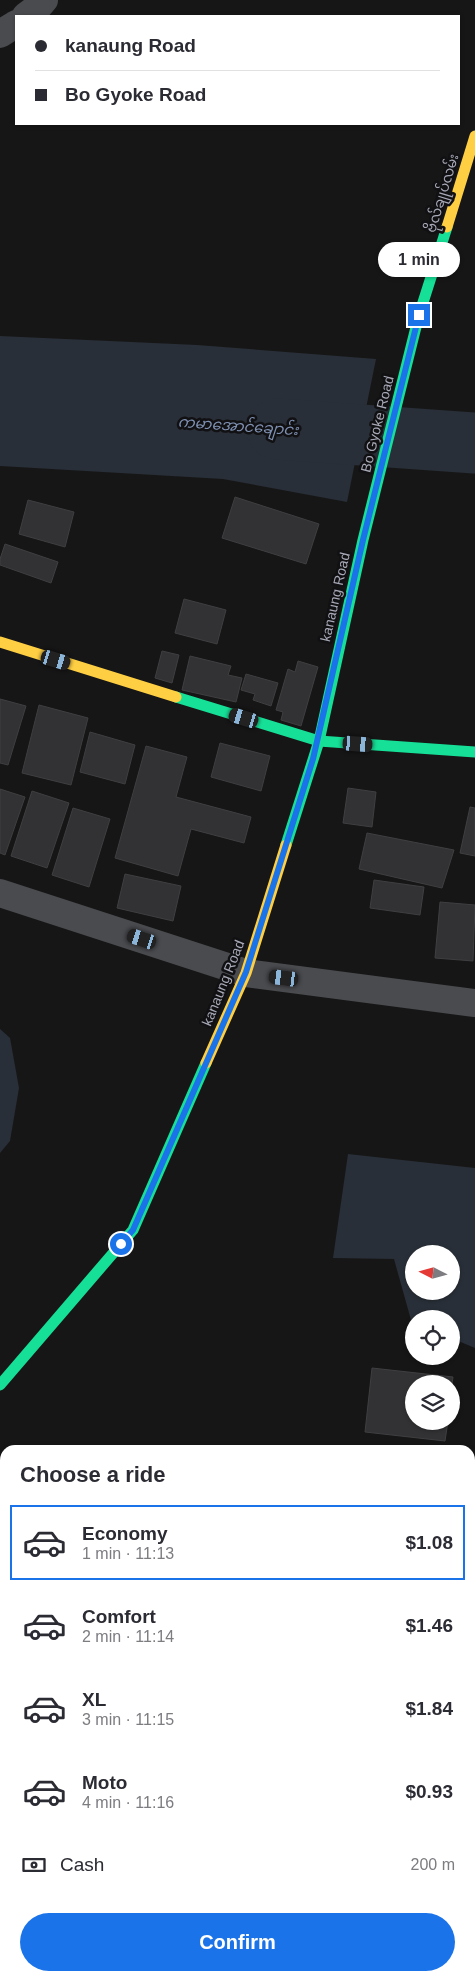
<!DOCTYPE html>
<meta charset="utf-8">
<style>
:root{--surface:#fff;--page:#f7f7f7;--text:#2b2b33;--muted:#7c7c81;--line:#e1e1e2;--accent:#1a73e8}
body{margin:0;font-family:Arial,"Noto Sans Myanmar",sans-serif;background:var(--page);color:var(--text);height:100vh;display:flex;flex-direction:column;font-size:19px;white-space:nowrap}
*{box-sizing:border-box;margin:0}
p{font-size:16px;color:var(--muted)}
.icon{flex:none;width:28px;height:28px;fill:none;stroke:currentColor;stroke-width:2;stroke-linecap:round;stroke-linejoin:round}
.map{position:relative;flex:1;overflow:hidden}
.panel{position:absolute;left:0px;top:1445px;width:475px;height:536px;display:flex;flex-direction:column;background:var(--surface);border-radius:15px 15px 0 0;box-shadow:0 1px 4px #0004}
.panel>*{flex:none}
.top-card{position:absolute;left:15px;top:15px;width:445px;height:110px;border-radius:0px;box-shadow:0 1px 4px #0004;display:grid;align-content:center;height:110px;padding:0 20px;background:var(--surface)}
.needle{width:32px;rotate:276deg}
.fabs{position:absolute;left:405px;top:1245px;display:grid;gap:10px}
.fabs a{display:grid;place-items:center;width:55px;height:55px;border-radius:50%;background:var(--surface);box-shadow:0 1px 4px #0004;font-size:25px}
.end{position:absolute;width:22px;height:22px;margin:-11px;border:6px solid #1a73e8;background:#fff;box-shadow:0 0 0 2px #fff}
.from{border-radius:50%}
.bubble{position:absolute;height:35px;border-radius:18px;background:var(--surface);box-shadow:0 1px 4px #0004;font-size:16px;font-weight:700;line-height:35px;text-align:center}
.car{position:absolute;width:15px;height:30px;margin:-15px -8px;border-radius:6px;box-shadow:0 0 4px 1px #0007;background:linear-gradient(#222 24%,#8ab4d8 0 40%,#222 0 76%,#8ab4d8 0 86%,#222 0)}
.top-card b{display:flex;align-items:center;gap:18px;height:48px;font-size:19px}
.top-card b+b{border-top:1px solid var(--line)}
.top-card i{width:12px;height:12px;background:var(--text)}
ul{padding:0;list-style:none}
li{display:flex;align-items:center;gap:15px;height:75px;margin:0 10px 8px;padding:0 10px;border:2px solid transparent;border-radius:0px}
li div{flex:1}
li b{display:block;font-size:19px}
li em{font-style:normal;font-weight:700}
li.on{border-color:var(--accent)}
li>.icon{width:45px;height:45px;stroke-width:1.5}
h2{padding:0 20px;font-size:22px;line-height:60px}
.pay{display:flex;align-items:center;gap:12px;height:55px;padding:0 20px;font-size:19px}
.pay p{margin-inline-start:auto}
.cta{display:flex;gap:10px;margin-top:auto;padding:10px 20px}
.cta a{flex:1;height:58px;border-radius:30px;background:var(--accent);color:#fff;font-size:20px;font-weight:700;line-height:58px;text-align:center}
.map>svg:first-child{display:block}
.water{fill:#292f38;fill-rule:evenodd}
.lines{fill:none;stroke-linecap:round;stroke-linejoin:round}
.river{stroke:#292f38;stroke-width:61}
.building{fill:#323234;stroke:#3f3f42}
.path{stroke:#4c4c51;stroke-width:3;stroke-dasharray:2.5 4;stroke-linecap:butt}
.street{stroke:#4a4b4f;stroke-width:28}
.fast{stroke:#16e098;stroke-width:11}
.slow{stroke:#ffcf43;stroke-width:11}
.route{stroke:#1a73e8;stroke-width:6}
.labels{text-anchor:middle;stroke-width:5;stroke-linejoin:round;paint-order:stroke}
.street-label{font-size:14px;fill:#a7a9b7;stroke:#111012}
.water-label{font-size:15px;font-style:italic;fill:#7e90b2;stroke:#111012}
</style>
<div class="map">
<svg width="475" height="1981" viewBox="0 0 475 1981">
<rect width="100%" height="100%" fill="#161616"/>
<g class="water">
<path d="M0 336 197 345 376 359 347 502 223 479 0 466Z"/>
<path d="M0 1029 10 1038 19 1088 10 1141 0 1153Z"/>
<path d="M348 1154 475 1168V1348L451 1338V1319L411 1320 394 1259 333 1258ZM414 1254H451V1291H414Z"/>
</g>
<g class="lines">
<path class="river" d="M277 429 475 443"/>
</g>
<g class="building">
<path d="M235 497 319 524 306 564 222 538Z"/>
<path d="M28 500 74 512 65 547 19 534Z"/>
<path d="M5 544 58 562 51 583 0 565V559Z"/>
<path d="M184 599 226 610 217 644 175 633Z"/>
<path d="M162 651 179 655 172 683 155 678Z"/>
<path d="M190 656 231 666 228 675 242 678 236 702 182 690Z"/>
<path d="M298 661 318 667 301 726 281 720 283 712 276 710 288 669 295 672Z"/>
<path d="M246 674 278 683 271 706 253 700 255 694 241 690Z"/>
<path d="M0 699 26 706 8 765 0 763Z"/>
<path d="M39 705 88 718 71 785 22 773Z"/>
<path d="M90 732 135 745 125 784 80 772Z"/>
<path d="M220 743 270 756 261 791 211 777Z"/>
<path d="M146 746 187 757 176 797 251 817 244 843 191 829 178 876 115 858Z"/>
<path d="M348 788 376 792 372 827 343 823Z"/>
<path d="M0 789 25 797 5 855 0 853Z"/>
<path d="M32 791 69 803 47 868 11 856Z"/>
<path d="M470 807 475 808V856L460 853Z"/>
<path d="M73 808 110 819 89 887 52 875Z"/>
<path d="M367 833 454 850 442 888 359 869Z"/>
<path d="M125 874 181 886 173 921 117 908Z"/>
<path d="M374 880 424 887 420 915 370 908Z"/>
<path d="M440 902 475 905 473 961 435 958Z"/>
<path d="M372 1368 453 1377 451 1391V1384H414V1421H448L445 1441 365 1432Z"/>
<path d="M470 1832 475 1833V1962H470Z"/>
</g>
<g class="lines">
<g class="path">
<path d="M474 1510H475"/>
<path d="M470 1589H475"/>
<path d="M470 1667 475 1663"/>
<path d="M0 1790 5 1791"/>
</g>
<g class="street">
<path d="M26 16 38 7 44 0"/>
<path d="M0 34 16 24"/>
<path d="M0 893 246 973 475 1003"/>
</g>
<g class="fast">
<path d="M176 697 319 741 475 752"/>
<path d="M286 845 319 741 363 540 419 315 447 227"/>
<path d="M0 1385 133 1230 206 1063"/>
</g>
<g class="slow">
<path d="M447 227 475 136"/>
<path d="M0 642 176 697"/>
<path d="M206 1063 246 973 286 845"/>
</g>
</g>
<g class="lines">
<path class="route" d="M121 1244 133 1230 246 972 313 759 363 540 419 315"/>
</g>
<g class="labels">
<g class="street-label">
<text transform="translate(442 193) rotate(-73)" y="5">ဗိုလ်ချုပ်လမ်း</text>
<text transform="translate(377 424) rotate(-76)" y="5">Bo Gyoke Road</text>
<text transform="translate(335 597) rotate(-77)" y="5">kanaung Road</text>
<text transform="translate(223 983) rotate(-68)" y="5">kanaung Road</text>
</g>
<g class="water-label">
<text transform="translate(238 426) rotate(4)" y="5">ကမာအောင်ချောင်း</text>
</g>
</g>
</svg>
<div class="fabs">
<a><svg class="needle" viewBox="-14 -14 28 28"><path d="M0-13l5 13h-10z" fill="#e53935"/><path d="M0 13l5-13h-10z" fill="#7c7c81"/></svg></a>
<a><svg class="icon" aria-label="locate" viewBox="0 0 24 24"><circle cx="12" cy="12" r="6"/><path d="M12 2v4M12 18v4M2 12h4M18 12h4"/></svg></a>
<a><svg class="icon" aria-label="layers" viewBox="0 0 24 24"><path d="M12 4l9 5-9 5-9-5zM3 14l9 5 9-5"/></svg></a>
</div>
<i class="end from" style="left:121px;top:1244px"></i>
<i class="end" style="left:419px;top:315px"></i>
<div class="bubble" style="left:378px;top:242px;width:82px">1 min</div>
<i class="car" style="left:56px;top:660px;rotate:107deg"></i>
<i class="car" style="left:244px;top:718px;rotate:287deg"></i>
<i class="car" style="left:358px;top:744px;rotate:94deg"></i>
<i class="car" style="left:142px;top:939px;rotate:288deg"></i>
<i class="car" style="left:284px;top:978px;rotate:277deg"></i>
<div class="top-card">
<b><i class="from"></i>kanaung Road</b>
<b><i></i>Bo Gyoke Road</b>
</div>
<section class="panel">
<h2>Choose a ride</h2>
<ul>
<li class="on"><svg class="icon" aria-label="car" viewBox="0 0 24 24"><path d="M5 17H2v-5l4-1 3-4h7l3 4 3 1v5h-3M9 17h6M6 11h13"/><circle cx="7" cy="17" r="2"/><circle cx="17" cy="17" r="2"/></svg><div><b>Economy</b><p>1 min · 11:13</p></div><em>$1.08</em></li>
<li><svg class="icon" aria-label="car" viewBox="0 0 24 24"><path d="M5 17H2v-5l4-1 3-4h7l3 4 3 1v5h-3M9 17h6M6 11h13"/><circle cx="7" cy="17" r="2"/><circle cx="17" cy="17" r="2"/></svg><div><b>Comfort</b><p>2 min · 11:14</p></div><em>$1.46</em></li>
<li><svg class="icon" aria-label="car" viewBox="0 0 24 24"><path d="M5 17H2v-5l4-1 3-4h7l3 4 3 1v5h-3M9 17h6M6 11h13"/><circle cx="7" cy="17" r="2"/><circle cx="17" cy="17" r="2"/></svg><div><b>XL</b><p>3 min · 11:15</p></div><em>$1.84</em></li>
<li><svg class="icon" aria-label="car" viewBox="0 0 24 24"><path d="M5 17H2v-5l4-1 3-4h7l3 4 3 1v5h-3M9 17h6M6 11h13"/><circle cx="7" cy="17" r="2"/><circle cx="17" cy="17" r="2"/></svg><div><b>Moto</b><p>4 min · 11:16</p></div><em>$0.93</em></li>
</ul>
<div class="pay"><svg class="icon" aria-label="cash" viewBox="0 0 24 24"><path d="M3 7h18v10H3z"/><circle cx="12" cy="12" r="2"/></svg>Cash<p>200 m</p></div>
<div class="cta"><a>Confirm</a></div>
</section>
</div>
